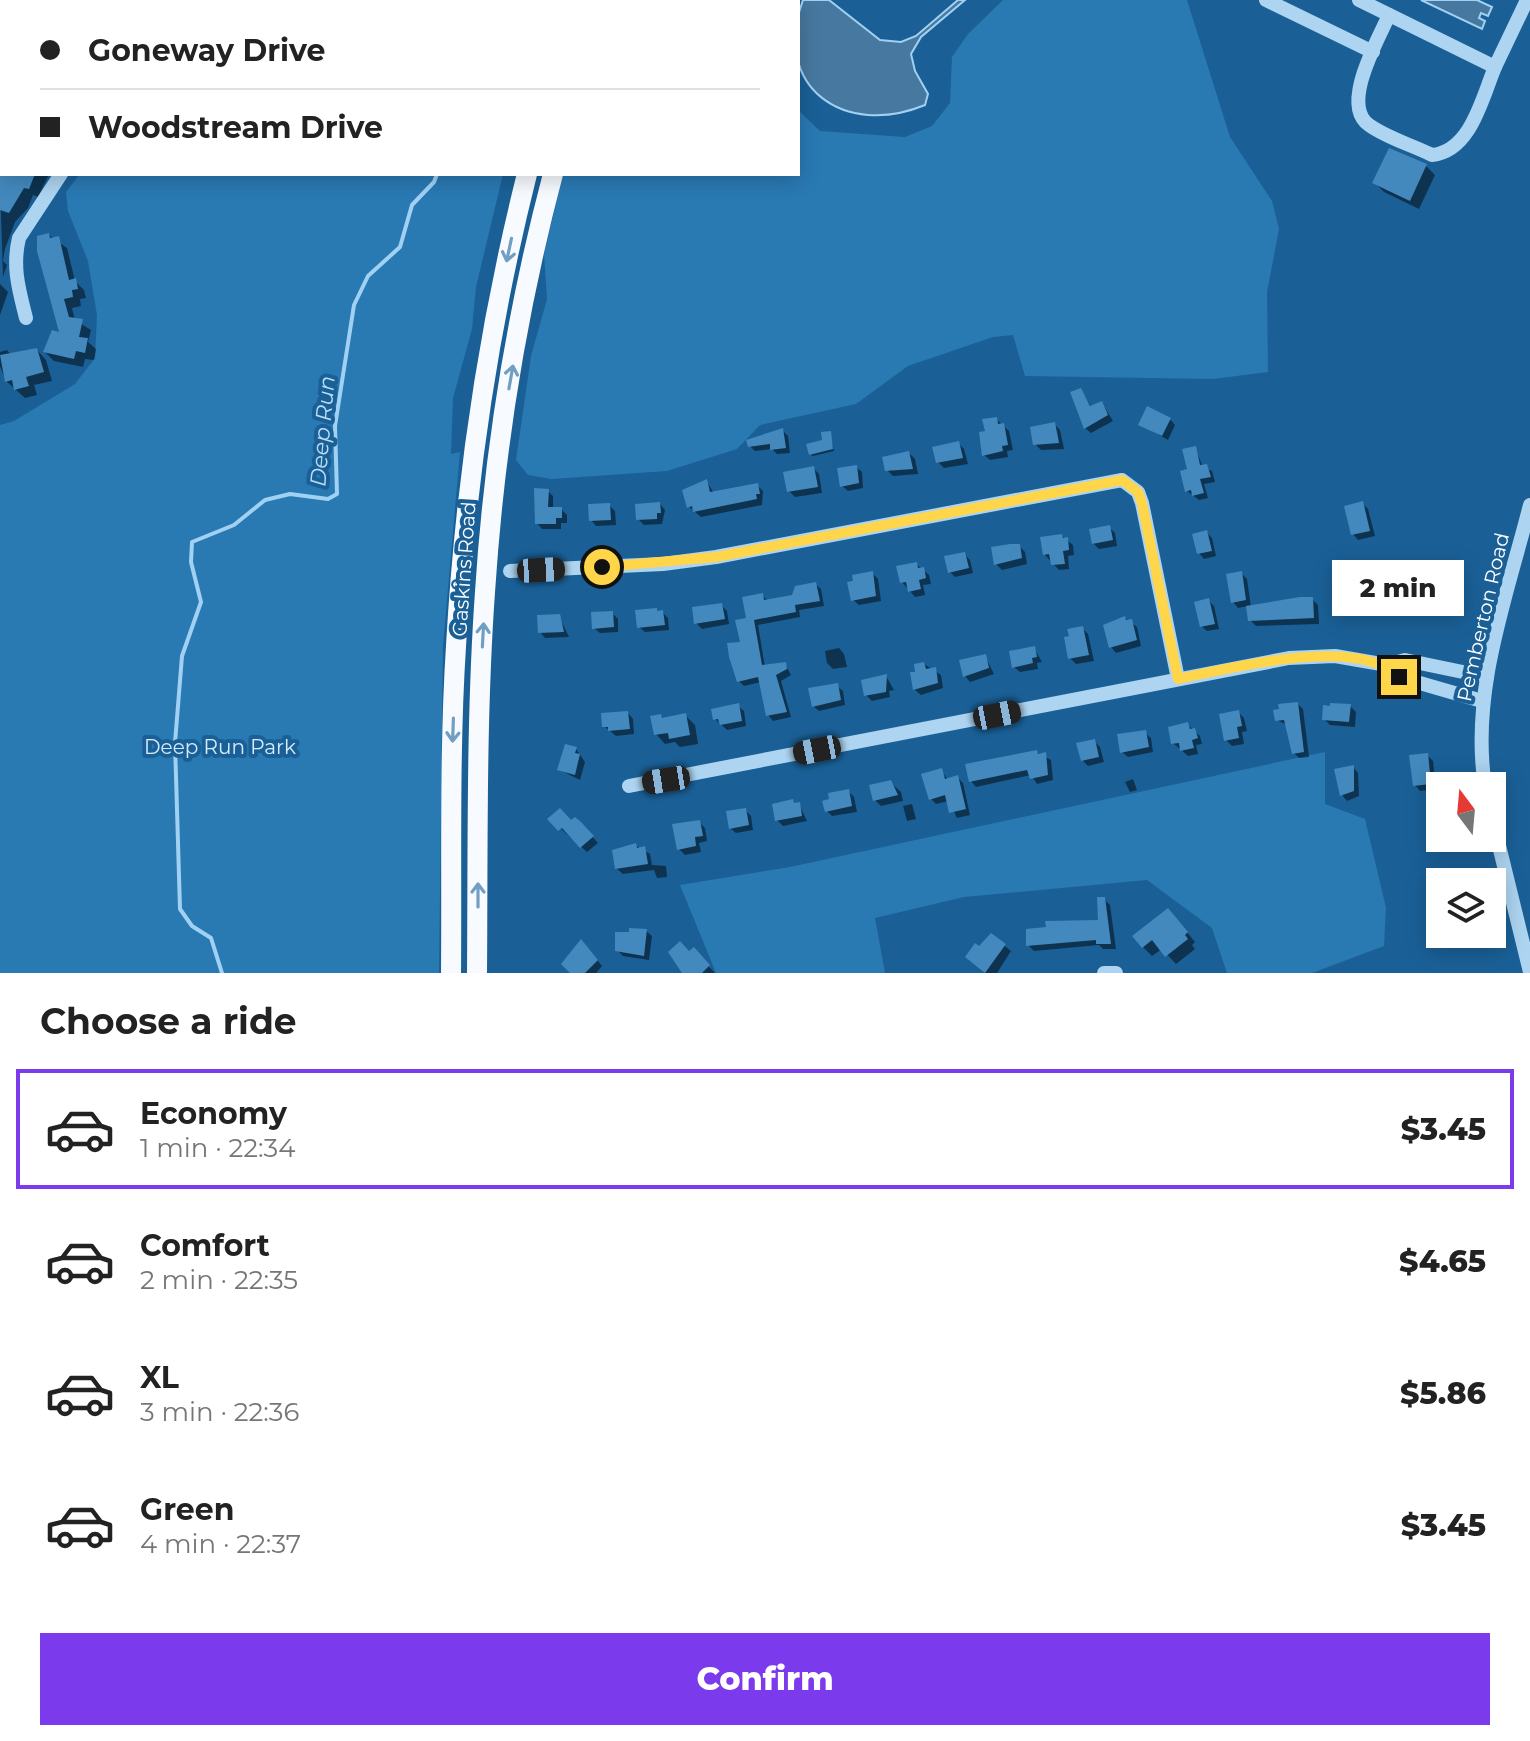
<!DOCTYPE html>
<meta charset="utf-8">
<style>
:root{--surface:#fff;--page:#f6f6f6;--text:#222;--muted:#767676;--line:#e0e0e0;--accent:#7c3aed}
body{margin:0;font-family:Montserrat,sans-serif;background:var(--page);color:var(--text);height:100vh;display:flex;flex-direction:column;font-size:30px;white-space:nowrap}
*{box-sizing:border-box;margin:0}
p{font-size:26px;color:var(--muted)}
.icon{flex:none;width:44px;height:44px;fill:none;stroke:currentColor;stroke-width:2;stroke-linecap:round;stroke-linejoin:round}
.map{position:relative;height:973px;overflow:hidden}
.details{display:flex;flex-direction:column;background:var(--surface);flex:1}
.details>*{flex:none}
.hud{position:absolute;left:0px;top:0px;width:800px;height:176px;box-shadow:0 4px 20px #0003;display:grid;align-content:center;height:176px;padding:0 40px;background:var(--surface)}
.needle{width:52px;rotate:344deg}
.fabs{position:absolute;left:1426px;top:772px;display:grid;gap:16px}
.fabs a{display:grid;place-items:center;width:80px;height:80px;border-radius:0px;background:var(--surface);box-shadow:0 4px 20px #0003;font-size:40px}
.end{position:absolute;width:36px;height:36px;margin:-18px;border:10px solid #ffd54a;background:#111;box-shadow:0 0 0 4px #111}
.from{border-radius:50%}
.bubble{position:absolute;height:56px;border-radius:0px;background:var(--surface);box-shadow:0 4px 20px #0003;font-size:26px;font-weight:800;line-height:56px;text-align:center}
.car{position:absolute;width:24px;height:48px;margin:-24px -12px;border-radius:10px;box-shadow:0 0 6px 2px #0007;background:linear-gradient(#222 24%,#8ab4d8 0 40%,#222 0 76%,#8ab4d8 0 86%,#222 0)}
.hud b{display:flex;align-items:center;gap:28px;height:76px;font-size:30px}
.hud b+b{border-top:2px solid var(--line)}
.hud i{width:20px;height:20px;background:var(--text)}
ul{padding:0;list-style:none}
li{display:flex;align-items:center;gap:24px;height:120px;margin:0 16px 12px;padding:0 24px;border:4px solid transparent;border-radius:0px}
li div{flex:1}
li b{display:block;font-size:30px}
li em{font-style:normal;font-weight:800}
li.on{border-color:var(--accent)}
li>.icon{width:72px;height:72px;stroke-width:1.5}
h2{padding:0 40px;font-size:36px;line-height:96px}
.action{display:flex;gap:16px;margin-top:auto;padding:16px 40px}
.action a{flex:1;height:92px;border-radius:0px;background:var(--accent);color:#fff;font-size:32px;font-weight:800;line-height:92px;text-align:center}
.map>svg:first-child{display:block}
.green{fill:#2979b3}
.water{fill:#47789f;stroke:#a0d1f3;stroke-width:2}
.shadow{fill:#0007}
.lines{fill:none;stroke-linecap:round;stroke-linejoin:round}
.stream{stroke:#a0d1f3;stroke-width:4}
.building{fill:#4389be}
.minor{stroke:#add4f0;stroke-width:14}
.major{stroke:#f7fbff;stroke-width:20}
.oneway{stroke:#729ec1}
.route{stroke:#ffd54a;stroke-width:10}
.labels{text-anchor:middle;stroke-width:8;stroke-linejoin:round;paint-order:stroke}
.street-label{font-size:20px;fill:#fff;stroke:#1a6097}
.park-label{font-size:20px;fill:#d4ebfb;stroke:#1a6097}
.water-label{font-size:22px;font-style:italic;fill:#baddf7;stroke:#1a6097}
</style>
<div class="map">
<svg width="1530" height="973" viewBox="0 0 1530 973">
<rect width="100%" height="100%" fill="#1a6097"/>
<g class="green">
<path d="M197 0H559L197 2Z"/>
<path d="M1003 0H1187L1230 137 1272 201 1279 229 1267 292 1268 372 1213 379 1025 376 1013 335 993 337 908 366 856 404 760 425 737 449 667 471 552 479 528 475 516 460 531 356 547 299 544 254 563 174H798V110L820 131 905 137 932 126 950 103 952 57 968 34Z"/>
<path d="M80 174H503L476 287 472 329 453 398 451 454 460 452 443 645 439 973H0V425L14 421 75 384 95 358 97 315 88 261 68 211 66 192Z"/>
<path d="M1325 752V804L1365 819 1386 908 1384 946 1312 973H1227L1212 928 1147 880 964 897 875 918 885 973H716L680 885 790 867Z"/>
</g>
<g class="water">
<path d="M803 0H829L880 40 901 42 916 36 958 0H965L921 37 911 54 915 71 928 94 925 105C845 138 771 88 803 0Z"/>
<path d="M1421 0H1477L1492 7 1488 16 1481 13 1479 18 1485 21 1482 29Z"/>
</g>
<g class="shadow">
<path d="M1426 166 1435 175 1419 209 1384 192 1375 183Z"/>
<path d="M4 174H49L38 197 33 195 28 208 15 222 5 249 3 261 7 265 3 277 0 184Z"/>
<path d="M49 235 67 248 75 281 84 290 86 298 80 299 81 306 72 308 75 320 91 330 88 342 96 349 94 360 85 359 83 367 54 361 45 352 62 334Z"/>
<path d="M0 284 8 292 0 315Z"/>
<path d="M7 350 11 355 37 350 46 360 52 381 34 385 37 395 25 398 6 381 0 366V352Z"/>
<path d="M1081 390 1092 408 1102 403 1113 421 1091 433 1085 428Z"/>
<path d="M996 419 1009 431 1013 450 1007 451 1008 457 990 460 984 455 988 433Z"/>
<path d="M1170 419 1175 425 1168 440 1140 424Z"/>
<path d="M1054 424 1060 430 1064 449 1041 450 1035 444Z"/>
<path d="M783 431 788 436 790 453 777 454 772 449 755 451 750 446Z"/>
<path d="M830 433 834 451 813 456 810 454Z"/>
<path d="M958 443 964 449 968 464 944 468 938 462Z"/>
<path d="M1195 448 1203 467 1212 471 1215 482 1204 484 1208 498 1199 500 1187 491Z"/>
<path d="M909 453 915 459 918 474 893 476 887 470Z"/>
<path d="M856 467 862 472 863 488 848 491 842 486Z"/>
<path d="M813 468 819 474 822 493 795 497 789 491Z"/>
<path d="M707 482 714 493 757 485 763 491 762 505 701 517 688 506Z"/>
<path d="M548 491 553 496V509H561L567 515V523H561V529H542L537 523Z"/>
<path d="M1362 503 1368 509 1375 536 1358 540 1353 534Z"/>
<path d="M660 504 665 510 662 524 644 525 638 519Z"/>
<path d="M609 505 615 511 616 525 596 526 591 520Z"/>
<path d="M1109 527 1115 533 1117 546 1099 549 1093 543Z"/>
<path d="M1207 533 1212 538 1216 556 1204 559 1199 553Z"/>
<path d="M1062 536 1073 545 1074 555 1068 556 1069 569 1059 570 1044 554Z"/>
<path d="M1019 546 1025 552 1027 564 1002 570 996 564Z"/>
<path d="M964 554 970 560 973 573 955 577 950 572Z"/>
<path d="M916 564 929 575 931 584 923 585 925 595 915 597 902 582Z"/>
<path d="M872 573 878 579 881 601 859 605 853 600Z"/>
<path d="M1241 573 1247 579 1251 607 1312 599 1318 605 1319 624 1256 626 1250 620 1248 606 1238 608 1233 602Z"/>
<path d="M815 584 821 589 824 606 799 610 800 617 758 625 765 667 785 664 791 675 781 681 791 717 773 721 768 715 761 682 744 686 739 681 748 619 762 595 767 600 793 597Z"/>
<path d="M1209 601 1214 606 1219 629 1207 631 1201 626Z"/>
<path d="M721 605 727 611 729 624 702 629 696 623Z"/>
<path d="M662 612 668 618 669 630 645 632 639 627Z"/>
<path d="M612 613 618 619V632L600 633 594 628Z"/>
<path d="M559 616 569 637 545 638 540 632Z"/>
<path d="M1125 618 1137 627 1141 646 1116 653 1111 647Z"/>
<path d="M1082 628 1088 634 1094 661 1076 664 1070 658Z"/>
<path d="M839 648 844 654 847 667 833 669 827 663 825 651Z"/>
<path d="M1034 648 1042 662 1037 663 1038 669 1020 672 1014 667Z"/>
<path d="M985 656 994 674 970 682 965 676Z"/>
<path d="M924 664 941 675 943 688 921 695 915 690 913 674Z"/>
<path d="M886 676 894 690 889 691 890 697 872 701 866 695Z"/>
<path d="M837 686 843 691 845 705 819 711 813 706Z"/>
<path d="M1298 704 1303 709 1309 757 1299 758 1294 753 1287 725 1277 720Z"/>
<path d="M738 706 744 711 746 726 727 730 715 719Z"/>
<path d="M1350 706 1356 712 1355 727 1330 725 1324 719Z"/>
<path d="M1238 712 1244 718 1247 731 1242 732 1244 744 1232 746 1226 740Z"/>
<path d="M628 713 633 719 634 734 616 736 604 726Z"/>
<path d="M660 716 664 720 686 716 695 725 698 744 680 747 675 742 665 744 656 734Z"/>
<path d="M1188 725 1200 736 1202 744 1196 745 1198 754 1188 756 1173 743Z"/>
<path d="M1145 733 1151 738 1153 752 1128 757 1122 752Z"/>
<path d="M1094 741 1100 747 1104 762 1088 766 1082 760Z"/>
<path d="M576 749 585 762 580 780 560 770Z"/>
<path d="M1036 752 1051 760 1053 780 1037 784 1031 775 976 787 971 781Z"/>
<path d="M1427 755 1433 761 1436 789 1420 791 1415 785Z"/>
<path d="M1353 767 1358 773 1359 796 1347 801 1342 795Z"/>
<path d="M941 770 948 780 957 777 963 783 970 815 957 818 949 801 936 804 931 799Z"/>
<path d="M1133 779 1137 790 1130 792 1125 782Z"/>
<path d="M890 782 901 792 903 801 881 806 875 800Z"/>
<path d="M848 791 854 797 857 812 832 816 827 811Z"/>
<path d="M799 804 807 821 783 826 777 820Z"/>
<path d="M912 804 916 819 907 821 903 806Z"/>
<path d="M745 810 751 816 753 830 736 833 730 828Z"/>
<path d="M550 819 580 823 598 843 587 852Z"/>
<path d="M699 822 705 828 707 841 699 843 701 852 685 855 679 849Z"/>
<path d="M636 846 650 854 652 865 666 866 667 877 657 878 654 870 623 874 617 869Z"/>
<path d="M1104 899 1110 905 1116 949H1103L1099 945 1034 951 1028 945 1100 922Z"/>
<path d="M1177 920 1195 942 1192 945 1195 949 1176 964 1162 949 1152 956 1143 947Z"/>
<path d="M646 931 652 936 649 960 623 956 617 950Z"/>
<path d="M991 935 1011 951 997 973H986L973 962Z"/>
<path d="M587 947 602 966 596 973H585Z"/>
<path d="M693 950 715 973H686Z"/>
</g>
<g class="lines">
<g class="stream">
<path d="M376 0V2"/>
<path d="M222 973 211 938 192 926 180 909 175 743 182 656 201 602 191 562 192 542 234 525 265 500 290 494 328 499 337 494 335 426 354 305 368 276 400 247 412 205 434 182 437 174"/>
</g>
</g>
<g class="building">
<path d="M1389 148 1427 164 1410 201 1372 183Z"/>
<path d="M0 174H35L29 189 24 188 9 213 0 210Z"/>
<path d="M49 233 50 238 59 236 69 280 76 278 78 289 72 290 73 297 64 299 69 317 83 319 79 337 88 338 85 353 76 351 74 359 43 352 52 330 59 332 37 251V236Z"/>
<path d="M37 348 44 372 26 377 29 386 14 390 12 380 5 382 0 355Z"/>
<path d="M1081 388 1090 406 1102 401 1108 415 1084 429 1070 392Z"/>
<path d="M1147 406 1171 418 1162 436 1138 425Z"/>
<path d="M997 417 998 424 1004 423 1008 445 1002 446 1003 451 982 456 979 432 985 431 982 419Z"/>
<path d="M1055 422 1059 443 1033 445 1030 427Z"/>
<path d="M783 428 786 448 770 450V444L748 447 746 440Z"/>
<path d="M831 431 833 449 809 455 806 444 822 440 821 432Z"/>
<path d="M959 441 963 458 936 463 932 447Z"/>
<path d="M1196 446 1200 465 1207 464 1211 477 1200 479 1204 493 1192 496 1191 490 1185 492 1180 471 1187 469 1182 449Z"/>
<path d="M909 451 913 469 885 471 882 457Z"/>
<path d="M857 465 859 483 840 487 837 468Z"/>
<path d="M814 466 818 487 787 492 783 472Z"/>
<path d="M707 479 710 492 758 483 760 494H756L757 499 693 512 692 506 687 508 682 490Z"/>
<path d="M534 488 549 489 548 507H562V518H556V524H535Z"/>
<path d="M1363 501 1370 531 1351 535 1344 506Z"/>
<path d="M660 502 661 513H657V519L636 520 635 504Z"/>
<path d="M610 503 611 520 589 521 588 504Z"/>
<path d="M1110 525 1113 540 1092 544 1089 529Z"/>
<path d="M1207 530 1212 551 1197 554 1192 534Z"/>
<path d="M1062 534 1063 538 1068 537 1069 550 1063 551 1065 564 1051 565 1049 554 1043 555 1040 537Z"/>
<path d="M1010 544H1020L1022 558 994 565 991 547Z"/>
<path d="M965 552 969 568 948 573 944 556Z"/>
<path d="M917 562 918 568 924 567 926 578 919 580 921 589 908 592 906 582 900 583 896 566Z"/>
<path d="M873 571 876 596 851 601 847 582 853 581 852 575Z"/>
<path d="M1242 571 1246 600 1231 603 1226 574Z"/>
<path d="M816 582 820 601 795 605 796 612 754 620 762 665 786 662 787 669 776 675 787 712 766 716 758 677 737 682 729 657 727 643 740 642 735 620 746 618 742 597 763 593 764 600 792 595 795 586Z"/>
<path d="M1300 597H1313L1314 618 1248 621 1246 606Z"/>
<path d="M1209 598 1215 624 1200 627 1194 602Z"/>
<path d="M722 603 725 619 694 624 692 607Z"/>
<path d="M657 608V611L663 610 665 625 637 628 635 610Z"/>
<path d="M613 611 614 627 592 629 591 612Z"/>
<path d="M560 614 564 632 538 633 537 615Z"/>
<path d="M1125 616 1126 620 1132 619 1137 640 1109 648 1103 625Z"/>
<path d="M1083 626 1089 655 1068 659 1064 637 1069 636 1067 629Z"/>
<path d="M1035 646 1037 657 1032 658 1033 663 1012 668 1009 651Z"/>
<path d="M986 654 989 668 963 677 959 660Z"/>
<path d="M924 662 926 669 936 667 938 683 913 690 910 672H915L914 664Z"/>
<path d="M887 674 886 692 864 696 861 680Z"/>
<path d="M838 683 841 700 812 707 808 688Z"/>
<path d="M1298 702 1304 752 1292 754 1284 720 1275 721 1273 710 1279 709 1278 704Z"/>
<path d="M739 703 742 721 720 725 718 719 713 720 711 709Z"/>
<path d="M1330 703 1351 704 1349 722 1322 720 1323 705 1330 706Z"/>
<path d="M1239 710 1242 726 1237 727 1239 738 1224 741 1219 714Z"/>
<path d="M628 711 630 729 608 731V727H602L601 713Z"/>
<path d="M686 713 690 735 669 739 668 733 654 735 650 716 661 714 662 718Z"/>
<path d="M1188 722 1190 729 1195 728 1198 738 1192 740 1194 748 1180 751 1179 743 1171 744 1168 727Z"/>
<path d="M1146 730 1149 747 1120 753 1117 734Z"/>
<path d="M1095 739 1099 757 1081 761 1076 743Z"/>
<path d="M565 744 577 747 575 753 580 754 575 775 557 770Z"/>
<path d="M1037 750 1038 754 1046 752 1048 775 1030 779 1027 770 969 782 965 764Z"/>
<path d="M1428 753 1431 784 1413 786 1409 755Z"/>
<path d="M1354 765V791L1340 796 1334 769Z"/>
<path d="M942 768 945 779 958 775 966 809 949 813 945 795 929 800 921 774Z"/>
<path d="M891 780 898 795 873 801 869 785Z"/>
<path d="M849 789 852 806 825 812 822 801 829 799 828 793Z"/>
<path d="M793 799 794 803 800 802 802 816 775 821 772 804Z"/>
<path d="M560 808 571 820 575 817 581 822 594 836 580 848 562 828 558 831 547 819Z"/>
<path d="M746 808 749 825 729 829 726 811Z"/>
<path d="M700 820 703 836 695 837 696 846 677 850 672 824Z"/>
<path d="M636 843 637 848 645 846 648 864 615 869 612 850Z"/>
<path d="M1097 897H1105L1111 944H1096V940L1026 946V929L1046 927 1045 921 1098 920Z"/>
<path d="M1168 908 1188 932 1185 935 1188 939 1165 957 1152 940 1142 948 1132 936Z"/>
<path d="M629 928 647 929 644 956 615 951V932H629Z"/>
<path d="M991 933 1006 944 985 973 965 957 975 943 979 946Z"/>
<path d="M581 939 598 960 585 973H570L561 964Z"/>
<path d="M680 941 689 951 694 947 710 965 702 973H682L668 952Z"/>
</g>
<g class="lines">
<g class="minor">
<path d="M1266 0 1373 52"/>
<path d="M1359 0 1495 67 1527 0"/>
<path d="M119 2V0"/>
<path d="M1389 15C1378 40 1340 105 1369 125 1387 138 1412 145 1432 155 1471 151 1482 98 1495 67"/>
<path d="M26 318C19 290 12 267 19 238L61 174"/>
<path d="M510 571 663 564 716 557 1122 480 1138 492 1142 503 1178 679"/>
<path d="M1387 665 1399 677 1482 701"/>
<path d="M629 786 1289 658 1335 656 1387 665 1405 660 1487 677"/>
<path d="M1485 786C1470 692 1507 596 1530 505"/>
<path d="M1492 817 1530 972"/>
<path d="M1104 973H1116"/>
</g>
<g class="major">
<path d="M576 2 577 0"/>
<path d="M604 2V0"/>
<path d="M451 973C452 864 449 755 456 646 465 487 488 329 527 174"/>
<path d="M477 973C478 846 476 719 485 592 494 452 517 310 553 174"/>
</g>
</g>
<defs><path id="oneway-shaft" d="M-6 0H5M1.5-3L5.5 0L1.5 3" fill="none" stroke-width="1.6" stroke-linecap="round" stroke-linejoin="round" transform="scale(2)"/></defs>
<g class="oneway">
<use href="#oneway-shaft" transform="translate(509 250) rotate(102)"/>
<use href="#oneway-shaft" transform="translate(511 377) rotate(-80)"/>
<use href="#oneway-shaft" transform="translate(483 635) rotate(-87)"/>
<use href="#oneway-shaft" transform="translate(453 730) rotate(92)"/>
<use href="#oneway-shaft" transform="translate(478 895) rotate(-90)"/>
</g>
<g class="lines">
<path class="route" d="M602 567 716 557 1122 480 1138 492 1142 503 1178 679C1232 668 1357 635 1399 677"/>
</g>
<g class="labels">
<g class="street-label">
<text transform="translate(464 569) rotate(-86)" y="7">Gaskins Road</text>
<text transform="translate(1483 617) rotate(-77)" y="7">Pemberton Road</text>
</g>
<g class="park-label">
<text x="220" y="754">Deep Run Park</text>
</g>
<g class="water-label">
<text transform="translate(322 431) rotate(-85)" y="8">Deep Run</text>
</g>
</g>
</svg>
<div class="fabs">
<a><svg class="needle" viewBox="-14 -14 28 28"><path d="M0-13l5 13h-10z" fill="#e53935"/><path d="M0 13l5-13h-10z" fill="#767676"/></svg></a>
<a><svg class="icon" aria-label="layers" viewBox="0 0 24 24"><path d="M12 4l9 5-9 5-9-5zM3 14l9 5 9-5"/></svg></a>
</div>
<i class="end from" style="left:602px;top:567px"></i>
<i class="end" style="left:1399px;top:677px"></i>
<div class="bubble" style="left:1332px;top:560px;width:132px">2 min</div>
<i class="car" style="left:541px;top:570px;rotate:87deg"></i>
<i class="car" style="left:997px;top:715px;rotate:79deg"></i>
<i class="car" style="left:817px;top:750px;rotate:259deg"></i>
<i class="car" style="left:666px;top:780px;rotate:261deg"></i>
<div class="hud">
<b><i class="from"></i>Goneway Drive</b>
<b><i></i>Woodstream Drive</b>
</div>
</div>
<section class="details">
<h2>Choose a ride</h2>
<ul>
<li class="on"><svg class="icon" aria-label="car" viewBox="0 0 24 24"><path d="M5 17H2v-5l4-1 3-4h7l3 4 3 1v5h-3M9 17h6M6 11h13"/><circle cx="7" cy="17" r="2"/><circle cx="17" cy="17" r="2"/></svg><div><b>Economy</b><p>1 min · 22:34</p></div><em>$3.45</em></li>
<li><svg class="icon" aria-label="car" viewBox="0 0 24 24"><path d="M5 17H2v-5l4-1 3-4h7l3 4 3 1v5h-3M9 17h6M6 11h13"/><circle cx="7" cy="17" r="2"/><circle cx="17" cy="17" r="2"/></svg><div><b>Comfort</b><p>2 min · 22:35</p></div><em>$4.65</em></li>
<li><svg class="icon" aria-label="car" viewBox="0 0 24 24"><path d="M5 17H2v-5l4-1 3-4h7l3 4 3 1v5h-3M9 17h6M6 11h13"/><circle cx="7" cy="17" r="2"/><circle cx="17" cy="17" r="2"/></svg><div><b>XL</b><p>3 min · 22:36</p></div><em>$5.86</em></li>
<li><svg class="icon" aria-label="car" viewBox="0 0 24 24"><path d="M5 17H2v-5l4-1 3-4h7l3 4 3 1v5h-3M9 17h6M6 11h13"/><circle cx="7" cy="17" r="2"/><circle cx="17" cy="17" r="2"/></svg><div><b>Green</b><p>4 min · 22:37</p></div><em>$3.45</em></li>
</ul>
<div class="action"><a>Confirm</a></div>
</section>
